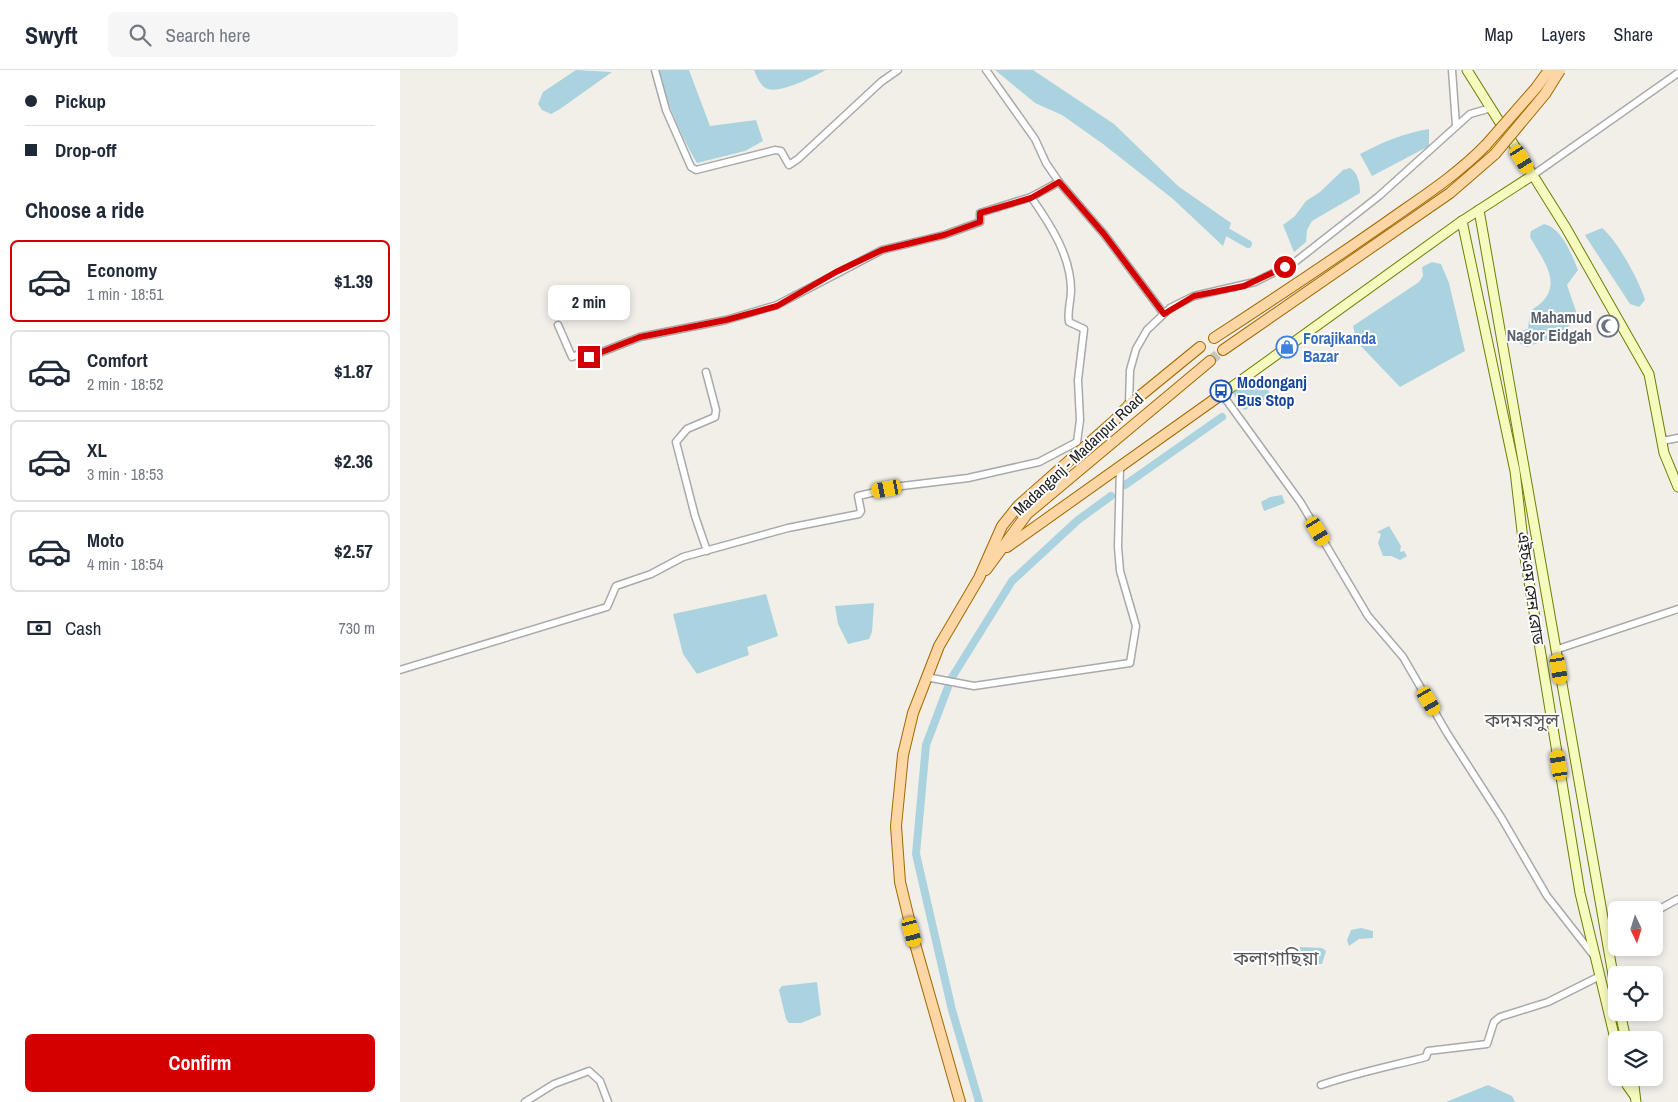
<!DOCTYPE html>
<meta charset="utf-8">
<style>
:root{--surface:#fff;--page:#f6f6f7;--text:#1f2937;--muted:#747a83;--line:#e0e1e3;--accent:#d40000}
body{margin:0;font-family:"Archivo Narrow","Noto Sans Bengali",sans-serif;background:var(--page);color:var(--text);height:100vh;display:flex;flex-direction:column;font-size:19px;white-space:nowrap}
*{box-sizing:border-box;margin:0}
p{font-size:16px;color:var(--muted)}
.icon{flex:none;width:28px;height:28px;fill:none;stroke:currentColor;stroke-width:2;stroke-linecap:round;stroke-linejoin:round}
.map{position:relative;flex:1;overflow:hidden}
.drawer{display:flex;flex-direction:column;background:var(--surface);width:400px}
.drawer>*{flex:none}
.hud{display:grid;align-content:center;height:110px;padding:0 25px;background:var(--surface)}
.needle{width:32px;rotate:176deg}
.controls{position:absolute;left:1208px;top:831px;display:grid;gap:10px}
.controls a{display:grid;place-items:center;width:55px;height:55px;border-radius:8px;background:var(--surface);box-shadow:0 2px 8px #0003;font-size:25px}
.end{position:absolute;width:22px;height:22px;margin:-11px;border:6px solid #d40000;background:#fff;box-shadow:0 0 0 2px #fff}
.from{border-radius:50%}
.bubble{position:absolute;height:35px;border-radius:8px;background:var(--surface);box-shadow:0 2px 8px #0003;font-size:16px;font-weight:700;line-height:35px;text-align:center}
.car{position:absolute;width:15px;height:30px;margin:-15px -8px;border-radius:6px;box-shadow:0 0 4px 1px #0007;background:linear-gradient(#f5c518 24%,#345 0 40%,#f5c518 0 76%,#345 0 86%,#f5c518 0)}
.hud b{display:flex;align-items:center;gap:18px;height:48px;font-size:19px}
.hud b+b{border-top:1px solid var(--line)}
.hud i{width:12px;height:12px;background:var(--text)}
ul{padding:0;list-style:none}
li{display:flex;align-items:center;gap:15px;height:82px;margin:0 10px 8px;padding:0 15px;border:2px solid var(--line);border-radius:8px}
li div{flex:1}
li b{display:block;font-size:19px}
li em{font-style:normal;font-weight:700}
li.selected{border-color:var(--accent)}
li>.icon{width:45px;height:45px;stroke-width:1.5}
h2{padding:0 25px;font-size:22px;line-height:60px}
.pay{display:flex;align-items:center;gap:12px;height:55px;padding:0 25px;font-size:19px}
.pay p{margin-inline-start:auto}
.cta{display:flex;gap:10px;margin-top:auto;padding:10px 25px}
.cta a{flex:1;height:58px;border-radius:8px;background:var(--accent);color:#fff;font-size:20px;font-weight:700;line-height:58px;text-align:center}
header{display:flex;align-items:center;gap:30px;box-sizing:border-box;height:70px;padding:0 25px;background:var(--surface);border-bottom:1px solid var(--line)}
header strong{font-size:24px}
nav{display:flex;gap:28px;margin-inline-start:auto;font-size:18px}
.search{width:350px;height:45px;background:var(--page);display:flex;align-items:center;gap:12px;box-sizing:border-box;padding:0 18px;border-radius:8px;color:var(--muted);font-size:19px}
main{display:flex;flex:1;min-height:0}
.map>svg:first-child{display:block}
.water{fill:#aad3df}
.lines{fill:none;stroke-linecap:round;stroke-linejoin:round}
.canal{stroke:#aad3df;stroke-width:8}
.primary-tunnel{stroke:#c8c6c1;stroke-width:10;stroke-dasharray:10 5;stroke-linecap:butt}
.street-casing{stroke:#a9a9a9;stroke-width:9}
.secondary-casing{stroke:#707d05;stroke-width:11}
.primary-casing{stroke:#a06b00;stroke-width:12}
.street{stroke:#fff;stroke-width:6}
.secondary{stroke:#f7fabf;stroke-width:9}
.primary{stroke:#fcd6a4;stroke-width:10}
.primary-bridge-casing{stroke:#a06b00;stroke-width:12;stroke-linecap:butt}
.primary-bridge{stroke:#fcd6a4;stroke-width:10}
.route{stroke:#d40000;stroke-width:6}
.labels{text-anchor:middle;stroke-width:4;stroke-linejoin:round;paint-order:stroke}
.worship-label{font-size:16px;font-weight:bold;fill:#5b616d;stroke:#fff;text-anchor:end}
.shop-label{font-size:16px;font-weight:bold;fill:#366cbe;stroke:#fff;text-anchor:start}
.transit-label{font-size:16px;font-weight:bold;fill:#164399;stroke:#fff;text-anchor:start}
.street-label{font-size:16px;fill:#222;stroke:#fff}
.quarter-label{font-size:19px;fill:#555;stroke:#fff}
</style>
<header>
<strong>Swyft</strong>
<div class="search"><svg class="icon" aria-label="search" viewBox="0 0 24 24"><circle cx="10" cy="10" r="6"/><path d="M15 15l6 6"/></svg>Search here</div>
<nav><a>Map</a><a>Layers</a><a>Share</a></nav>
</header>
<main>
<section class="drawer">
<div class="hud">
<b><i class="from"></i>Pickup</b>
<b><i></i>Drop-off</b>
</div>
<h2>Choose a ride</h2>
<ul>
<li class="selected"><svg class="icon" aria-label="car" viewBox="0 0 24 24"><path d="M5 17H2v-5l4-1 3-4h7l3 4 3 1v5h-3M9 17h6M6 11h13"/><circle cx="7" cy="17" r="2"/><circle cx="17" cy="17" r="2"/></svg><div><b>Economy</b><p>1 min · 18:51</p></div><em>$1.39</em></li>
<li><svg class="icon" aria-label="car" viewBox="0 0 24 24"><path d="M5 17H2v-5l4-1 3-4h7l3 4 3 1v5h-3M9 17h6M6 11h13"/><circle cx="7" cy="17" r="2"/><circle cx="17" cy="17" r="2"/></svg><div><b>Comfort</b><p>2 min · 18:52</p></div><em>$1.87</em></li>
<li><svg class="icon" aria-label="car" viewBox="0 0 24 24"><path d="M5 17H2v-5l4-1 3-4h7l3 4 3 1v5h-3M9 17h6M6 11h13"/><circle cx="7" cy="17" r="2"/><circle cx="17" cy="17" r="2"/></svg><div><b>XL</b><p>3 min · 18:53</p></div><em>$2.36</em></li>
<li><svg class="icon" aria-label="car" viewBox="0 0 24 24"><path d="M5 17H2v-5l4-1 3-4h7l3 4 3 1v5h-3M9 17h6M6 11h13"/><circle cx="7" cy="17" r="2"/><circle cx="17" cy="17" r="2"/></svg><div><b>Moto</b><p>4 min · 18:54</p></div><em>$2.57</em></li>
</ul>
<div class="pay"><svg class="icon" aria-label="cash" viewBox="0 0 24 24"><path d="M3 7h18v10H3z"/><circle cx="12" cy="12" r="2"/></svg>Cash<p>730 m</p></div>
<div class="cta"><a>Confirm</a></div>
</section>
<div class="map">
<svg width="1278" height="1032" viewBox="0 0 1278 1032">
<rect width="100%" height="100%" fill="#f2efe9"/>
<g class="water">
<path d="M176 0 212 2 160 39 151 44 142 40 138 34 143 22Z"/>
<path d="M257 0H289L310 56 356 50 363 71 345 81 297 93C279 63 268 33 257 0Z"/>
<path d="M354 0H426C414 6 376 27 364 17 359 13 356 5 354 0Z"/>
<path d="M595 0H633L714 54 778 116 831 153 823 176 773 129 703 74 662 45 635 33Z"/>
<path d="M1029 59V76L972 106 960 84C983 72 1004 63 1029 59Z"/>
<path d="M950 98C958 103 960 113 960 123L912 151 907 160 906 172 894 182 883 155 895 146 906 131 920 122 943 100Z"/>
<path d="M1144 154C1162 158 1172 185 1178 200L1167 215 1179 250 1148 269 1127 277 1117 272 1112 262 1128 259 1130 241C1167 219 1146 195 1130 167L1131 161Z"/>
<path d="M1202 158C1217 170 1239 210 1245 230L1239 237 1230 234 1188 170 1185 165Z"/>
<path d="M1032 192 1041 194 1049 213 1065 281 1000 317 957 272 953 256 1019 212 1023 206 1022 197Z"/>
<path d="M860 310 866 311 870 327 845 340 841 337 833 323 851 311Z"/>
<path d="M882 425 885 433 864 441 861 432 870 427Z"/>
<path d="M989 456 1001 476 1000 482 1004 481 1007 486 1000 490 991 486H983L978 473 981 464 977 462Z"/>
<path d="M366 524 378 566 347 577 349 585 297 604 283 584 273 544Z"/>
<path d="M474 533 472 562 469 569 448 574 438 554 435 536Z"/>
<path d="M961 858 973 861V868L959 869 949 876 947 870 951 860Z"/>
<path d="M900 877 922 878 926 881 922 894H901Z"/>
<path d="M417 912 421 945 401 953H389L386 949 379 920 382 916Z"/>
<path d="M1088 1015 1112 1026 1115 1032H1046Z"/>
</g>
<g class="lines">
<g class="canal">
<path d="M820 158 848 174"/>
<path d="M725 415 822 347"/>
<path d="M551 609 612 511 678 450 711 426"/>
<path d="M548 617 526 675 516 784 552 940 579 1032"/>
</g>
<path class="primary-tunnel" d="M810 291 823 280"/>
<g class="street-casing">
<g id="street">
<path d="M255 0 266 40 291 97 296 100 375 80 381 81 389 95 398 89 481 12 498 0"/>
<path d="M586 0 635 69 646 93 659 112 704 164 764 244"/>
<path d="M1052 0 1056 55"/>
<path d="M1133 105 1278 3"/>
<path d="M158 255 172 287 184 282 189 287 240 267 326 250 377 235 482 180 544 165 580 152V143L631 127 659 112"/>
<path d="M306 302 316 340 315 347 287 359 276 372 295 446 307 481"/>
<path d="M822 324 901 433 968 546 1003 587 1047 663 1101 747 1147 826 1194 886"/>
<path d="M729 335 730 300 736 279 747 260 770 238 794 226 855 212 895 192 979 126 1070 44 1091 38"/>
<path d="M1262 371 1278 368"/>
<path d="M1155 580 1278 539"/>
<path d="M0 600 207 537 216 516 251 504 283 487 388 458 459 444 461 441 458 426 502 416 568 408 639 392 677 372 680 350 678 310 684 259 669 252C667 242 671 231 671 220 671 186 650 154 631 127"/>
<path d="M526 607 574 616 730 593 736 556 720 501 718 477 720 397"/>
<path d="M1254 842 1278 829"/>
<path d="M1205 864 1216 859"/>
<path d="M921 1015C956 1003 991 996 1026 987L1028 981 1087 974 1094 952 1100 947 1148 932 1200 906"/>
<path d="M125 1032 154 1014 189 1001 200 1011 208 1032"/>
</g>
</g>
<g class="secondary-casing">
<g id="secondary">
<path d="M1067 0 1166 158 1249 304 1264 383 1278 417"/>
<path d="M1079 140 1216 922"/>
<path d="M1062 151 1115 401 1125 487 1180 823 1216 973"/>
<path d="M822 324 1062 151 1133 105"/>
<path d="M1220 942 1226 970"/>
<path d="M1225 1008 1227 1015 1234 1025"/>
<path d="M1233 1008 1236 1032"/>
</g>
</g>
<g class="primary-casing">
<g id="primary">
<path d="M814 268C871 231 928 193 984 154 1019 129 1056 106 1086 75"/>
<path d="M823 280 1050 123 1095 84"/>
<path d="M607 477 822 324"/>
<path d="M586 500 627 444 810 291"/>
<path d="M560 1032 515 874 500 812 496 756 503 685 513 643 539 576 579 508 602 456 618 436 714 351 729 335 800 277"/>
</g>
</g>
<use href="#street" class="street"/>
<use href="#secondary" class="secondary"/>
<use href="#primary" class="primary"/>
<g class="primary-bridge-casing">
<g id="primary-bridge">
<path d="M1086 75 1136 18 1149 0"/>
<path d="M1095 84 1145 24 1160 0"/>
</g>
</g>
<use href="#primary-bridge" class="primary-bridge"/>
</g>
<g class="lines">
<path class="route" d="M189 287 240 267 326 250 377 236 436 202 482 180 544 165 580 152V143L631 128 659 112 704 164 764 244 794 226 844 216 885 197"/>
</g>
<defs>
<g id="mosque-ring" transform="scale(1.125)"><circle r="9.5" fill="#fff" stroke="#6b7280" stroke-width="1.5"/><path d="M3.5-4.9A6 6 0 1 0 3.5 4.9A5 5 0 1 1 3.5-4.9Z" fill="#6b7280"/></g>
<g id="shop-ring" transform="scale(1.125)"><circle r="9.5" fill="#fff" stroke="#3f7fe0" stroke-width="1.5"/><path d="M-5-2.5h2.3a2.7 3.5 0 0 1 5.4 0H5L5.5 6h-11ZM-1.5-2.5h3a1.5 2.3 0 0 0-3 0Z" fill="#3f7fe0"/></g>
<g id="bus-ring" transform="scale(1.125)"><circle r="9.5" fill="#fff" stroke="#1a4fb4" stroke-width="1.5"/><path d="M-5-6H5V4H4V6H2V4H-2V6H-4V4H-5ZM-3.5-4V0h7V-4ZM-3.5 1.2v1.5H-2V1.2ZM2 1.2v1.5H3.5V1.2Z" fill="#1a4fb4"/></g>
</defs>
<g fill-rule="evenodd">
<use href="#mosque-ring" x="1208" y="256"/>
<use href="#shop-ring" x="887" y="277"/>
<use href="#bus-ring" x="821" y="321"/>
</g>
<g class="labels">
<g class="worship-label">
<text x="1192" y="253">Mahamud<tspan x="1192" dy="18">Nagor Eidgah</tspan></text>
</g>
<g class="shop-label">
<text x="903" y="274">Forajikanda<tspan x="903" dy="18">Bazar</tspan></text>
</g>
<g class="transit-label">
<text x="837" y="318">Modonganj<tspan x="837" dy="18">Bus Stop</tspan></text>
</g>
<g class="street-label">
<text transform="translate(678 384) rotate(-43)" y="6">Madanganj - Madanpur Road</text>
<text transform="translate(1131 518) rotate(82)" y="6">এইচএম সেন রোড</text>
</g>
<g class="quarter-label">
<text x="1122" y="657">কদমরসুল</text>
<text x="876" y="895">কলাগাছিয়া</text>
</g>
</g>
</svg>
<div class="controls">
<a><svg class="needle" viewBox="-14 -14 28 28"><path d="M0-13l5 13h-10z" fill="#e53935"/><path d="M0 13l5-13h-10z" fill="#747a83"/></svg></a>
<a><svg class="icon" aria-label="locate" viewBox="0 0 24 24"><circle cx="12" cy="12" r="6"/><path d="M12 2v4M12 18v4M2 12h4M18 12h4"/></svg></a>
<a><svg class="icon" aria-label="layers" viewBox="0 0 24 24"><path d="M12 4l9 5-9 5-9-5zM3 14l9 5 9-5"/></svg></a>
</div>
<i class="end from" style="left:885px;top:197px"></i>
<i class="end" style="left:189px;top:287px"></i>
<div class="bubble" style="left:148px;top:215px;width:82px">2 min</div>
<i class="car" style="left:1122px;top:89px;rotate:148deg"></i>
<i class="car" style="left:487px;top:419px;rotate:259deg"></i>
<i class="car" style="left:918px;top:461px;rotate:149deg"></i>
<i class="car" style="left:1159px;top:599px;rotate:170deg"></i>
<i class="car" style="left:1029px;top:631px;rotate:150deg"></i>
<i class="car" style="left:1159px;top:695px;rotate:351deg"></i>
<i class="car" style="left:512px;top:862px;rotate:165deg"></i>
</div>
</main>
